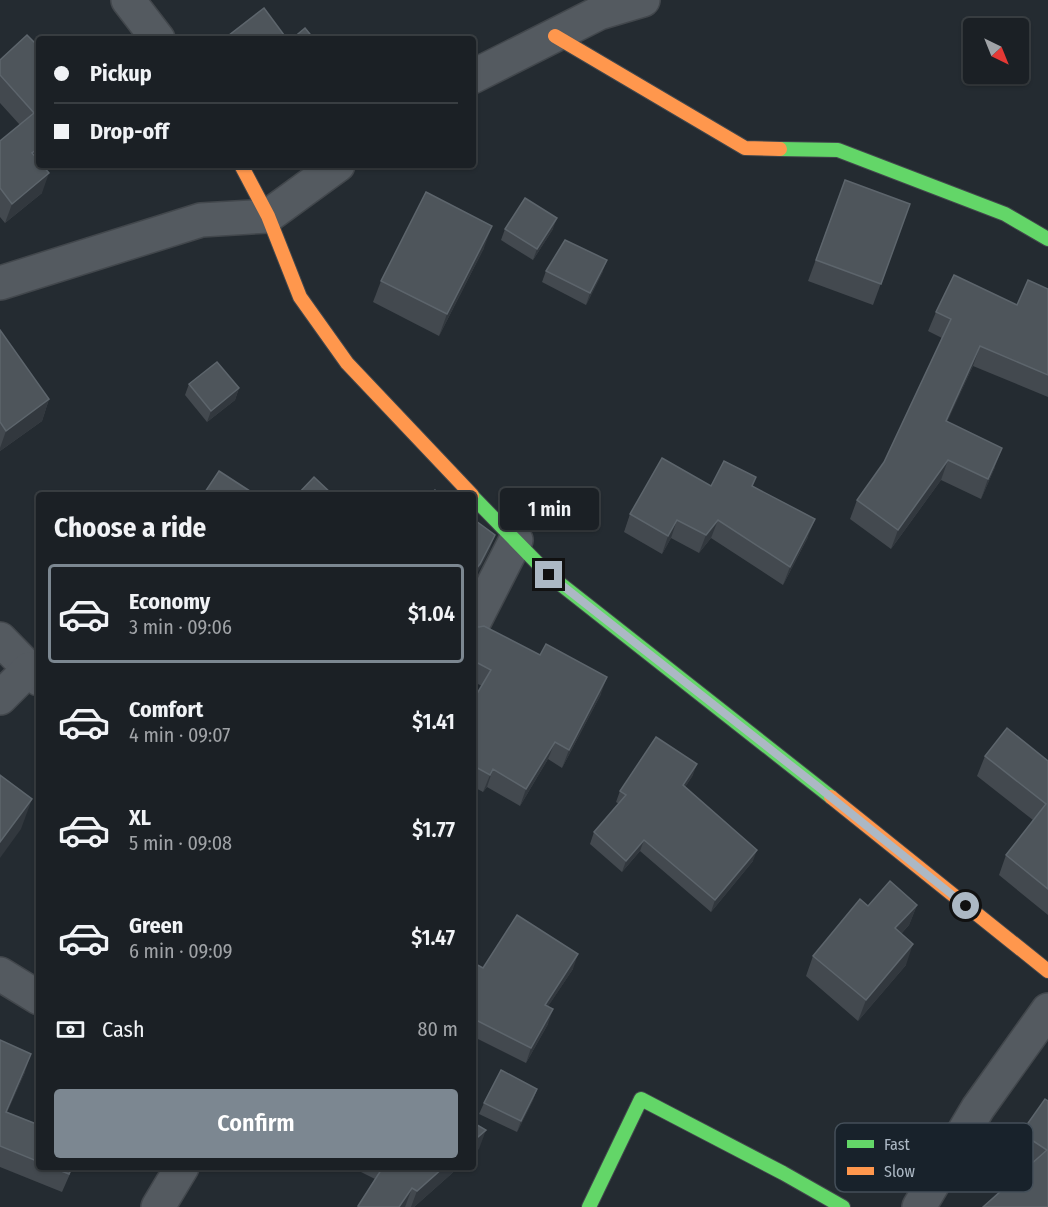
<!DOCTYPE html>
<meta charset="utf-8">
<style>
:root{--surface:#1b2025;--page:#282d32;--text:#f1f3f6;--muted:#a0a3a7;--line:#393e42;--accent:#7c8791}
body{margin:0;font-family:"Fira Sans Condensed",sans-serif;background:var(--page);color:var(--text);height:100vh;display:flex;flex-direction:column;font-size:22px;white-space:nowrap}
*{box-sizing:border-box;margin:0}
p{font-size:20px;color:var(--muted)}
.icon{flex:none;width:33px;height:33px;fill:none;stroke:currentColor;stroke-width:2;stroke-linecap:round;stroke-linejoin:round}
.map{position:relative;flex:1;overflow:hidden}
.side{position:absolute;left:36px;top:492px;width:440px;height:678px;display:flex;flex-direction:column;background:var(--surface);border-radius:6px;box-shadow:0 2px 4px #0004,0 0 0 2px var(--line)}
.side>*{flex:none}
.hud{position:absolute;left:36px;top:36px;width:440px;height:132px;border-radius:6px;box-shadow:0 2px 4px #0004,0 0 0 2px var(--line);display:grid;align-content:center;height:132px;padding:0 18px;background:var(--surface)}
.needle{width:39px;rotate:137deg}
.controls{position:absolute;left:963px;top:18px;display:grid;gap:12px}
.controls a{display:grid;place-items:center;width:66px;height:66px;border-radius:6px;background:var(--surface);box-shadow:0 2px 4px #0004,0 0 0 2px var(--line);font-size:30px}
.end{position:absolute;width:27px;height:27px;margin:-14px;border:8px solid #acb8c4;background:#111;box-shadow:0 0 0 3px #111}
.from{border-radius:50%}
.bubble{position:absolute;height:42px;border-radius:6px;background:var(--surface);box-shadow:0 2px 4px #0004,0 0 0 2px var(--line);font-size:20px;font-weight:600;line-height:42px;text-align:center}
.hud b{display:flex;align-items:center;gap:21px;height:57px;font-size:22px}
.hud b+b{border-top:2px solid var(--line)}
.hud i{width:15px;height:15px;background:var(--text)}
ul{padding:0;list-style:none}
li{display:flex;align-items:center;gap:18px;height:99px;margin:0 12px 9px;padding:0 6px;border:3px solid transparent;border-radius:6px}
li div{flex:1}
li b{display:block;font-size:22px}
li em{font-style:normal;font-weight:600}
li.on{border-color:var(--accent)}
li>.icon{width:54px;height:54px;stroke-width:1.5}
h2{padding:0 18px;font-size:27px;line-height:72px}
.pay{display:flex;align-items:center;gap:15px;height:66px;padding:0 18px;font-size:22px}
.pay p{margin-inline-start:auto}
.cta{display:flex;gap:12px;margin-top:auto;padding:12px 18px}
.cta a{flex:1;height:69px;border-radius:6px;background:var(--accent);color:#fff;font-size:24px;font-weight:600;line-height:69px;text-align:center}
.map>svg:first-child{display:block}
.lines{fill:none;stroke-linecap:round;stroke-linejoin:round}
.street-casing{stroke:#42474c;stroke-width:36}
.fast-casing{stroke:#42474c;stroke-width:16}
.slow-casing{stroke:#42474c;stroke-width:16}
.street{stroke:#545a60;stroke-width:33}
.fast{stroke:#63d668;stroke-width:14}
.slow{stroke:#ff974d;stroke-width:14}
.wall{fill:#43494f}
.shaded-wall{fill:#32383e}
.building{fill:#4e555b;stroke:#5d656c;stroke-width:1.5}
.route{stroke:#acb8c4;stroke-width:8}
.key{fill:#18222b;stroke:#444f59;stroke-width:1.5}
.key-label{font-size:16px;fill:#acb8c4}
</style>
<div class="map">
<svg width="1048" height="1207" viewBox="0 0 1048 1207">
<rect width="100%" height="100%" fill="#242b31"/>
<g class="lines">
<g class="street-casing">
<g id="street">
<path d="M128 0 158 39"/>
<path d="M472 77 599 13 643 0"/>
<path d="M0 283 201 220 268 216 338 165"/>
<path d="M472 626 516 540"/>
<path d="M0 639 39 679"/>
<path d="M0 698 29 669"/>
<path d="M0 974 39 998"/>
<path d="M158 1207 182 1167"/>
<path d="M919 1207 978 1108 1048 1010"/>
</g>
</g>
<g class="fast-casing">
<g id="fast">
<path d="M780 149 838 150 1005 214 1048 239"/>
<path d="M472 496 549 575 831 797"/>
<path d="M589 1207 641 1099 783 1173 843 1207"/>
</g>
</g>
<g class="slow-casing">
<g id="slow">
<path d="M555 36 745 148 780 149"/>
<path d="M241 165 268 216 300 297 347 363 472 495"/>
<path d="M831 797 1048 971"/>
</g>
</g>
<use href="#street" class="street"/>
<use href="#fast" class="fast"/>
<use href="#slow" class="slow"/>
</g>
<g class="wall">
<path d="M39 47V165L42 193 5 223 0 217V141L20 125 0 103V60Z"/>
<path d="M845 180 910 204 873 305 808 281Z"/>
<path d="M505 229H553L533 260 501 240Z"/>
<path d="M484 248 439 336 373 302 381 281Z"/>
<path d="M546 271H603L586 305 542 282Z"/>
<path d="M1048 289V397L973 366 947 421 995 467 981 499 941 480 891 549 850 519 857 500 884 462 942 338 928 331 936 312 1017 305Z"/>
<path d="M0 330 49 399 42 421 0 451Z"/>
<path d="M189 384 239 388 235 400 207 422 185 395Z"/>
<path d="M711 486 753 487 808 537 783 585 711 538 699 553 671 538 662 554 624 532 630 514Z"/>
<path d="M472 626 601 694 562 768 548 759 520 806 487 787 483 792 472 786V702L482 686 472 681Z"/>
<path d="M985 756 1048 761V915L999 875 1006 855 1033 820 977 776Z"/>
<path d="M693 775 685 787 753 861 711 912 640 851 622 872 590 844 594 832 619 804 616 802 620 791Z"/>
<path d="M917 905 909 925 901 934 906 965 858 1021 806 976 813 956 868 906Z"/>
<path d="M472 962 483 968 573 969 548 1006V1024L526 1063 472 1036Z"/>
<path d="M0 1040 25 1072 7 1112 39 1125V1167H73L62 1192 0 1167Z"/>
<path d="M537 1089 533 1100 517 1132 479 1114 484 1103Z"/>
<path d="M1048 1101V1207L1032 1164 1014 1152 1021 1133Z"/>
<path d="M351 1167H459L414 1207H357L375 1179Z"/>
</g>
<g class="shaded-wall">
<path d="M39 148V163L32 153Z"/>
<path d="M49 173 42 193 5 223 12 204Z"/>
<path d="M557 218 553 229 533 260 537 249Z"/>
<path d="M492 226 484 248 439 336 447 314Z"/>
<path d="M607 260 603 271 586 305 590 293Z"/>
<path d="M980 346 973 366 939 440 946 421Z"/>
<path d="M239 388 235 400 207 422 211 411Z"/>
<path d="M49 399 42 421 0 451V448L6 431Z"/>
<path d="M1002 448 995 467 981 499 988 479Z"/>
<path d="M948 460 941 480 891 549 898 530Z"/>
<path d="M815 519 808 537 783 585 790 567Z"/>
<path d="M677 520 671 538 662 554 668 536Z"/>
<path d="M718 520 711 538 699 553 706 535Z"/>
<path d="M495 535 489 552 472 583V574Z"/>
<path d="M607 677 601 694 562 768 569 750Z"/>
<path d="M555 742 548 759 520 806 526 789Z"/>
<path d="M697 764 693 775 679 796 683 785Z"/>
<path d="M493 769 487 787 483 792 490 775Z"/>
<path d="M32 799 21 829 0 858V842Z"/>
<path d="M644 840 640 851 622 872 626 861Z"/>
<path d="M757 850 753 861 711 912 715 900Z"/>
<path d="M917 905 909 925 887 949 895 928Z"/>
<path d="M913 944 906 965 858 1021 866 1000Z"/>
<path d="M578 954 573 969 539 1020 545 1005Z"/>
<path d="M553 1009 548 1024 526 1063 531 1048Z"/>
<path d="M31 1054 25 1072 0 1129 6 1112Z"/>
<path d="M537 1089 533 1100 517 1132 521 1121Z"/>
<path d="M486 1130 479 1149 472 1155V1142Z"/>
<path d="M444 1167H459L414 1207H411L417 1191Z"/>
<path d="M412 1188 405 1207H399Z"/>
</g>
<g class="building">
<path d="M264 8 287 39H224Z"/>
<path d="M305 28 314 39H292Z"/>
<path d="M27 35 39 47V148L32 153 39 161V165H42L49 173 12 204 0 188V141L34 113 0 75V60Z"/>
<path d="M845 180 910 204 881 284 816 260Z"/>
<path d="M426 192 492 226 447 314 381 281Z"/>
<path d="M525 198 557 218 537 249 505 229Z"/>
<path d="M565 240 607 260 590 293 546 271Z"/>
<path d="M954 275 1017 305 1028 280 1048 289V375L980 346 946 421 1002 448 988 479 948 460 898 530 857 500 884 462 951 319 936 312Z"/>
<path d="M0 330 49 399 6 431 0 422Z"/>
<path d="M217 362 239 388 211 411 189 384Z"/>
<path d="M662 458 711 486 724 461 756 477 752 486 815 519 790 567 718 520 706 535 677 520 668 536 630 514Z"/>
<path d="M219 471 256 495H203Z"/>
<path d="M314 477 333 495H297Z"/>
<path d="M435 490 442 495H431Z"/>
<path d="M472 518 495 535 480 564 472 574Z"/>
<path d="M472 626 479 627 484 626 540 655 546 644 607 677 569 750 555 742 526 789 493 769 490 775 472 765V702L491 670 472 660Z"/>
<path d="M1007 728 1048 761V889L1006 855 1046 804 985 756Z"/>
<path d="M656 737 697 764 683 785 757 850 715 900 644 840 626 861 594 832 626 795 620 791Z"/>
<path d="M0 775 32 799 0 842Z"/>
<path d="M890 881 917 905 895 928 913 944 866 1000 813 956 860 899 868 906Z"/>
<path d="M517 915 578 954 545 1005 553 1009 531 1048 472 1018V962L483 968Z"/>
<path d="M0 1040 31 1054 6 1112 39 1125V1162L0 1146Z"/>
<path d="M501 1070 537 1089 521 1121 484 1103Z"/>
<path d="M1045 1099 1048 1101V1207H983L1047 1150 1021 1133Z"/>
<path d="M472 1122 486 1130 472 1142Z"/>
<path d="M51 1167H72L69 1174Z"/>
<path d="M383 1167H444L417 1191 412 1188 399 1207H360L358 1206Z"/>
</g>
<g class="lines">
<path class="route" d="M549 575 817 786 966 906"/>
</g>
<rect x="835" y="1123" width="198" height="69" rx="9" class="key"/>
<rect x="847" y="1140" width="27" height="8" fill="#63d668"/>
<rect x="847" y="1167" width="27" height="8" fill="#ff974d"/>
<g class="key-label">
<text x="884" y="1150">Fast</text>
<text x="884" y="1177">Slow</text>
</g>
</svg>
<div class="controls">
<a><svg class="needle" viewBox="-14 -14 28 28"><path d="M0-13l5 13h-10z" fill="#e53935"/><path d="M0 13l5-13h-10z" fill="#a0a3a7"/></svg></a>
</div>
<i class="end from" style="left:966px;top:906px"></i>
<i class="end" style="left:549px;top:575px"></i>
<div class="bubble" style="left:500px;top:488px;width:99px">1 min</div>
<div class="hud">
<b><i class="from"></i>Pickup</b>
<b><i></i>Drop-off</b>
</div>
<section class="side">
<h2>Choose a ride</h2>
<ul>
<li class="on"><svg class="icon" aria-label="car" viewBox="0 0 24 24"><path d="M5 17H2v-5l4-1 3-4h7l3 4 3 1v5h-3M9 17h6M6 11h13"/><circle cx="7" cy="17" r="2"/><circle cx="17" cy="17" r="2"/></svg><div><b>Economy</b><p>3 min · 09:06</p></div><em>$1.04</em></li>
<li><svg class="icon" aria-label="car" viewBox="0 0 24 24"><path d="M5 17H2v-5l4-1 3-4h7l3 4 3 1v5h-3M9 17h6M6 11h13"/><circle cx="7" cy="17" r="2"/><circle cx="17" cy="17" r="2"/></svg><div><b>Comfort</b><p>4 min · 09:07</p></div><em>$1.41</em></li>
<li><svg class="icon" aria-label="car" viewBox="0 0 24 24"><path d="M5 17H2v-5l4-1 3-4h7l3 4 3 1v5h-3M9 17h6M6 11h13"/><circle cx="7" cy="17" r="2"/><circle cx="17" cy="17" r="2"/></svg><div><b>XL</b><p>5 min · 09:08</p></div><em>$1.77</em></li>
<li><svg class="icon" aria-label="car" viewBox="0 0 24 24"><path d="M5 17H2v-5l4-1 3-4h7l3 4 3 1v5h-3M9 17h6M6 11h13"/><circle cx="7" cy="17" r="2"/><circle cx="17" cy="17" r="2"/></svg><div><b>Green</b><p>6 min · 09:09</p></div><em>$1.47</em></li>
</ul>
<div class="pay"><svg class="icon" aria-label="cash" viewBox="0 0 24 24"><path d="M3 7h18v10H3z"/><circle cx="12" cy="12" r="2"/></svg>Cash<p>80 m</p></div>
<div class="cta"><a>Confirm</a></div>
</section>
</div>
